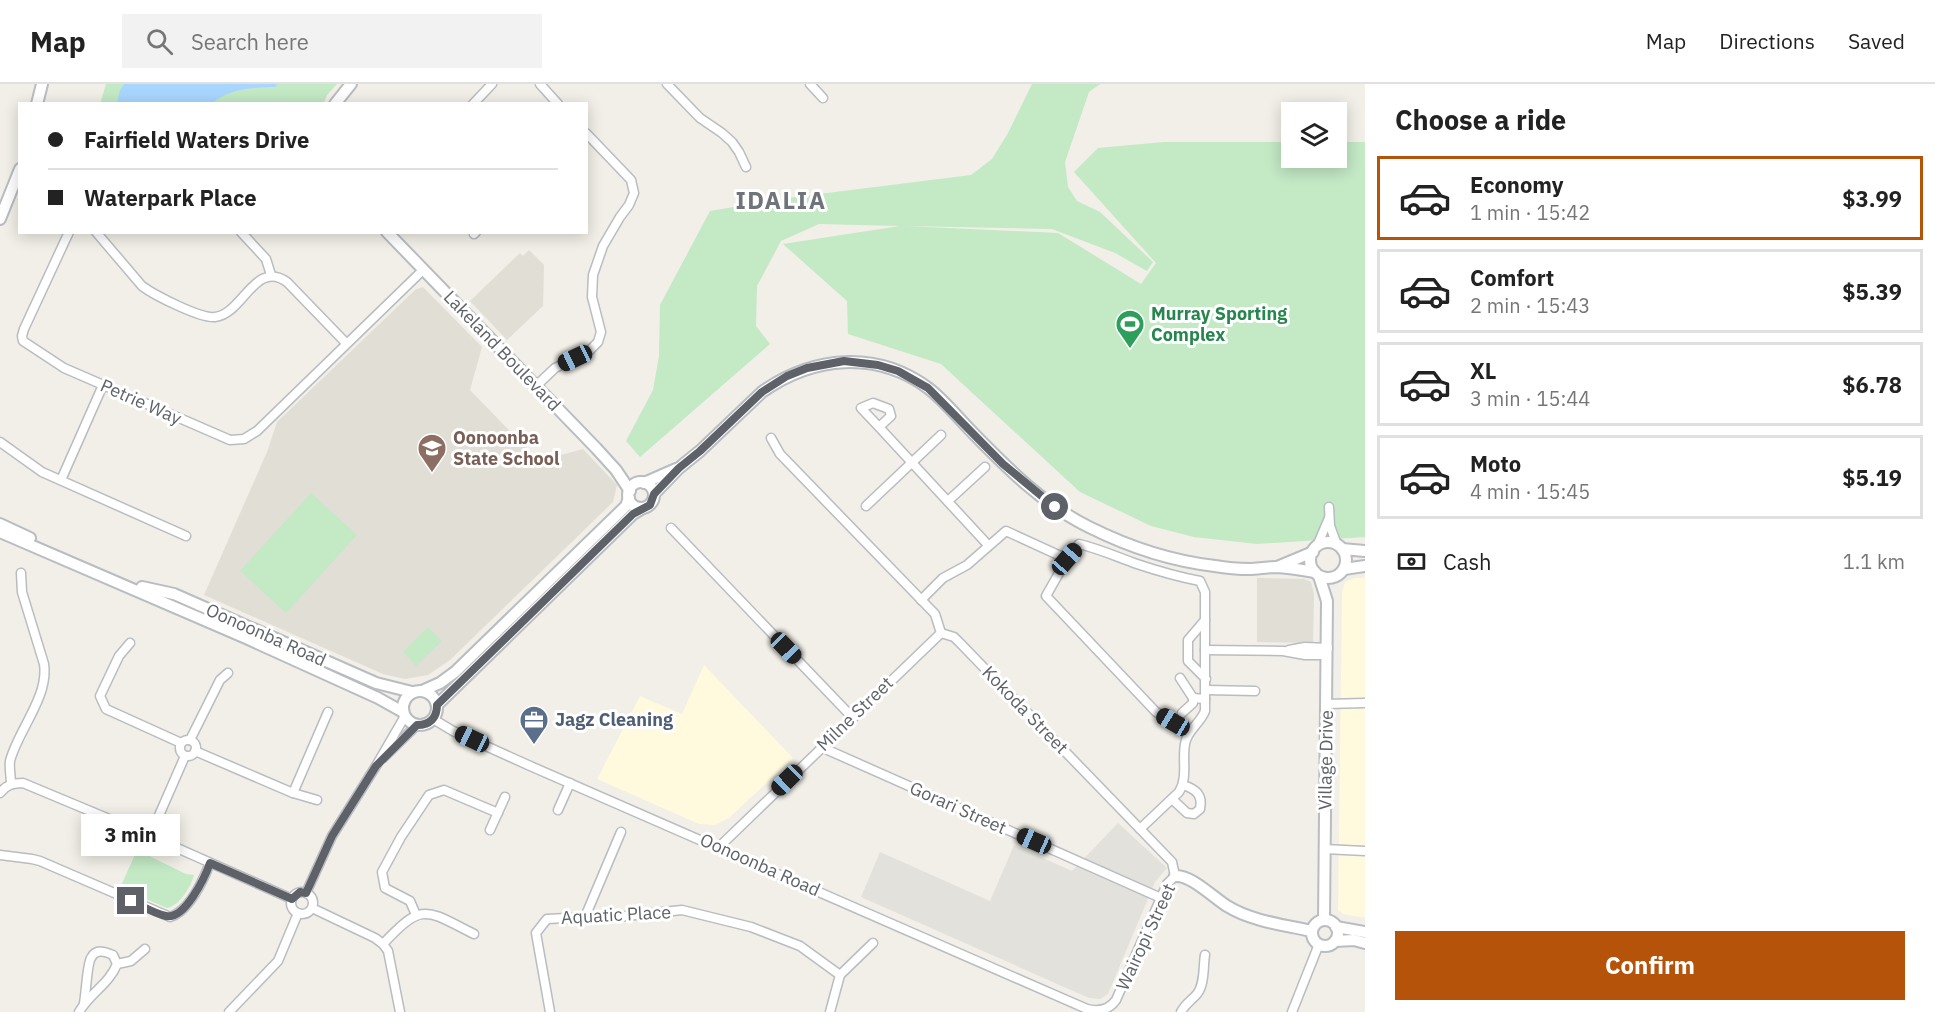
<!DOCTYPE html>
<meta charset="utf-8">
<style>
:root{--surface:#fff;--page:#f2f2f2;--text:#222;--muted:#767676;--line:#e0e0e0;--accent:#b45309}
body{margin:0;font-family:"IBM Plex Sans",sans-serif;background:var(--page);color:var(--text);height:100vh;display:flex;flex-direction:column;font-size:22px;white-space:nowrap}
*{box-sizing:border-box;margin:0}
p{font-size:20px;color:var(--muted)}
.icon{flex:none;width:33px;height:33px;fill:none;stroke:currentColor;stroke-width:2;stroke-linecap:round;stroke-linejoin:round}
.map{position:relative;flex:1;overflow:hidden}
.panel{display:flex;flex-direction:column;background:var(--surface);width:570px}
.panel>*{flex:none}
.guide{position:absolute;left:18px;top:18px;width:570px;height:132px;border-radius:0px;box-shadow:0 3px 15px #0003;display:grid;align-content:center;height:132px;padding:0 30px;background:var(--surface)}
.controls{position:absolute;left:1281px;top:18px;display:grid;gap:12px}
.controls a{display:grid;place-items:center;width:66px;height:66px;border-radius:0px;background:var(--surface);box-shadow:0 3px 15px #0003;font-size:30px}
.end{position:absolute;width:27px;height:27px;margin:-14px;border:8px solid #5e6268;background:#fff;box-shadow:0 0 0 3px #fff}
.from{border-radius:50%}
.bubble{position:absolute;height:42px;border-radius:0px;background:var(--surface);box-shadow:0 3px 15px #0003;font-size:20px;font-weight:800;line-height:42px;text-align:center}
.car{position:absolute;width:18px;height:36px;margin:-18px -9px;border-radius:8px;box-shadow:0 0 4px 2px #0007;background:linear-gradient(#222 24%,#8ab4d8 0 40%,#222 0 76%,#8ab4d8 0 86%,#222 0)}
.guide b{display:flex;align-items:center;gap:21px;height:57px;font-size:22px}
.guide b+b{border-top:2px solid var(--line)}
.guide i{width:15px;height:15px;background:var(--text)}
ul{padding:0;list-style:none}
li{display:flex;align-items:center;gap:18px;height:84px;margin:0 12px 9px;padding:0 18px;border:3px solid var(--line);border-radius:0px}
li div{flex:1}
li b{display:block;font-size:22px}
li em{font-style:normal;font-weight:800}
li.on{border-color:var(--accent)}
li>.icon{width:54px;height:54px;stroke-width:1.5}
h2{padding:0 30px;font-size:27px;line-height:72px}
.pay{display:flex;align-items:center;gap:15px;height:66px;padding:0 30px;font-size:22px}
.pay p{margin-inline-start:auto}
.primary-button{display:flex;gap:12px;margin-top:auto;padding:12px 30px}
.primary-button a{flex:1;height:69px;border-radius:0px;background:var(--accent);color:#fff;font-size:24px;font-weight:800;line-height:69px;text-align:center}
header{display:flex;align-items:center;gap:36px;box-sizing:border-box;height:84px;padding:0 30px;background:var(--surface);border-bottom:2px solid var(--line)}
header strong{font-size:28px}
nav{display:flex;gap:33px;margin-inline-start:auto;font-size:21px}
.search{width:420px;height:54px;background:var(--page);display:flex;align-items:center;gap:15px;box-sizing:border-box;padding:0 21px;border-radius:0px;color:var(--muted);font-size:22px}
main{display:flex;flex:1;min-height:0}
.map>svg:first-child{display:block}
.commercial{fill:#fff9de}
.industrial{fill:#e2e1db}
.education{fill:#e1ded5}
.green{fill:#c3e9c5}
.water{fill:#a9d6ff}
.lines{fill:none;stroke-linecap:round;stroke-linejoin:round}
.minor-casing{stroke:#b9bcc1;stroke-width:11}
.tertiary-casing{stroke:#b9bcc1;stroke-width:14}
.minor{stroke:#fff;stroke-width:8}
.tertiary{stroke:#fff;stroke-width:10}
.route{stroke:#5e6268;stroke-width:8}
.labels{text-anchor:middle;stroke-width:6;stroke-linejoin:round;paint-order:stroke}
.leisure-label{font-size:18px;font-weight:bold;fill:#27864d;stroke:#fff;text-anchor:start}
.street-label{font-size:18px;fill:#5e6268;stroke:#fff}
.education-label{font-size:18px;font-weight:bold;fill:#785e54;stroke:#fff;text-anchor:start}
.service-label{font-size:18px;font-weight:bold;fill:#4e5e75;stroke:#fff;text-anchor:start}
.district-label{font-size:24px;font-weight:bold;letter-spacing:1.5px;fill:#6f747a;stroke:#fff}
</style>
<header>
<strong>Map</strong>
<div class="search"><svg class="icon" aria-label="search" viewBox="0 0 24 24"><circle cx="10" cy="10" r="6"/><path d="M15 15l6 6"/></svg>Search here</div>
<nav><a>Map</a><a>Directions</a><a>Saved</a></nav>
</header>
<main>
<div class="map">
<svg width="1365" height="928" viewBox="0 0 1365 928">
<rect width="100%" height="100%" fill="#f1efe7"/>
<g class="commercial">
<path d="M1354 494H1365V834L1343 830 1338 826 1342 509 1345 498Z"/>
<path d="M704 581 793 674 729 734 715 741 699 740 597 695 640 612 682 630Z"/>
</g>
<path class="industrial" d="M1118 739 1167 784 1155 798 1108 910 1100 915 1089 914 861 813 880 768 990 817 1014 761 1072 787Z"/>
<g class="education">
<path d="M529 166 544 181 543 222 507 256 470 217 520 169 523 172Z"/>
<path d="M423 203 482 263 470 306 539 377 583 365 617 401 613 418 450 576 428 591 405 595 383 590 204 511 267 368 277 338 416 205Z"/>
<path d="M1257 494 1304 495 1311 498 1314 510 1313 559 1257 558Z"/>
</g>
<g class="green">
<path d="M106 0H337L327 11 324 19 100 20Z"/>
<path d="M1032 0H1100L1089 8 1065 78 1068 103 1077 117 1100 128 1153 178 1147 187 1115 169 1052 145 905 142 1058 149 1141 200 1156 179 1074 88 1098 64 1164 58H1291L1292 74H1336L1337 58H1365V453L1257 460 1194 453 1151 442 1080 408 941 280 848 250 847 217 783 160 900 142 819 140 781 157 757 202 756 242 770 260 640 373 626 357 653 306 659 272 660 221 710 127 787 114 971 91 992 75 1008 49Z"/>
<path d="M311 409 357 451 286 529 240 487Z"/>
<path d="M428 543 442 557 416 582 403 568Z"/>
<path d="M137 766 186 790 194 791C191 803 179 822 167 824L120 804Z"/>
</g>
<path class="water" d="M124 0H277L275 3C256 3 227 5 213 19H117L120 6Z"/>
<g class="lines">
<g class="minor-casing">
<g id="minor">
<path d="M540 0 558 20"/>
<path d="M667 0 700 34 722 49 732 58 739 68 746 83"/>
<path d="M810 0 823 14"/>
<path d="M473 20 492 0"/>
<path d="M69 148 24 245 22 252 23 257 64 284 230 356 244 355 257 347 423 186"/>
<path d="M96 148 142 202C154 211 201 235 215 233 243 230 255 175 287 198L346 259"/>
<path d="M241 148 266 175 271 191"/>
<path d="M474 150 476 148"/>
<path d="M536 302 555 284 588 268 598 258 601 248 592 213 593 191 603 162 620 133 629 121 634 109 631 96 586 49"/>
<path d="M879 343 891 332 889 325 873 319 861 324 879 343 988 461"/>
<path d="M771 354 780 370 935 530 941 549"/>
<path d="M0 358 42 388 186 452"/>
<path d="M61 396 103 301"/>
<path d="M948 417 985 383"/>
<path d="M866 422 941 351"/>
<path d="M1329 423 1330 442 1337 461"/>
<path d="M671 444 852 633"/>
<path d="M1317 462 1329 434"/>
<path d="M1067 475 1046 512 1156 628 1189 648"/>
<path d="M921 516 943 494 967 481 1006 447 1067 475 1079 460C1100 465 1117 473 1137 480 1158 487 1179 493 1200 497L1205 508V627C1200 640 1187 646 1185 660 1182 677 1188 693 1179 708L1140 745"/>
<path d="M1205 536 1188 556V577L1206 595"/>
<path d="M130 559 119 572 100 612 106 625 181 659"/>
<path d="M1205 566 1283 567 1305 571H1327"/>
<path d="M1289 566 1305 563 1328 564"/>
<path d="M1180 594 1193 614"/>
<path d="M1206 606 1255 607"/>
<path d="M1326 620 1365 619"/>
<path d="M1182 629 1193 619V614L1205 615"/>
<path d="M433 635 453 647 528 681 1087 925C1099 928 1109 926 1116 916L1167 800 1175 792 1172 778 961 560 954 553 941 549"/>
<circle cx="188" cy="664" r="8"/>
<path d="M190 656 220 596 228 589"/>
<path d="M821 663 1161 814"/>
<path d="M195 667 293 709 317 716"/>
<path d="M383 674 417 641"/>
<path d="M11 700C11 693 9 684 10 677 18 646 49 613 44 580L22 508 21 489"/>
<path d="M0 709C6 701 13 699 23 699L150 752 292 815"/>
<path d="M293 709 328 628"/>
<path d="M1172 715 1187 729 1194 730 1200 725C1203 711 1196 705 1183 701"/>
<path d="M558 726 570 699"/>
<path d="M490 746 505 713"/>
<path d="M150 752 185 672"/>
<path d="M719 763 941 549"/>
<path d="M1324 765 1365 767"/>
<path d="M0 771 32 775 40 777 170 833C189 827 203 797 210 779"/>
<circle cx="302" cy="819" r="11"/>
<path d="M306 809 332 752 376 682 405 632"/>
<path d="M312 824 375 854 383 860 388 867 400 928"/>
<path d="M416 831 410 817 385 804 382 788 401 753 429 711 444 706 498 729"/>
<path d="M585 833 621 748"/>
<path d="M383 860C423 817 426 826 474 850"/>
<path d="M117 880 131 877 145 865"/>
<path d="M79 928C89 910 110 899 117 880L113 871C106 868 96 864 91 874 87 880 86 910 84 919"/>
<path d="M229 928 278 877 298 829"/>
<path d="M550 928 536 849 547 835 585 833H617L682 826 751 843 800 862 840 891"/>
<path d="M830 928 840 891 873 859"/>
<path d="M1181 928C1185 920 1192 916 1197 910 1205 900 1203 882 1205 871"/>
<path d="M1292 928 1319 860"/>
</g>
</g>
<g class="tertiary-casing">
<g id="tertiary">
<path d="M37 20 42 0"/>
<path d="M335 20 351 0"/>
<path d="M0 135 20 85"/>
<path d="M387 148 596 364 616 386 630 407"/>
<circle cx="641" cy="411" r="13"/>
<path d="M644 399 676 385"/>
<path d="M654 410 679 384 700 367 762 308C813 272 876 266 928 304 944 316 958 334 973 349 1008 385 1044 421 1089 443 1129 463 1171 477 1215 482 1226 484 1239 485 1251 485 1260 484 1269 483 1278 483 1290 484 1303 486 1315 488"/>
<path d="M0 440 30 454"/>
<path d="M0 448 246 554 378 614 403 628"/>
<circle cx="1328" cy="476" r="18"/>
<path d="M1342 465 1365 467"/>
<path d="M1277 483 1313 468"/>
<path d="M1344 485 1365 482"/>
<path d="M1319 492 1327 517 1324 836"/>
<path d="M142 503 174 510 376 599 412 608"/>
<circle cx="420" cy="624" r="17"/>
<path d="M422 607 440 599 455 588 626 422 629 414"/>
<path d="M437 621 633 430 643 424"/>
<path d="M1175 792C1190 790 1214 814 1227 822 1251 837 1284 841 1312 847"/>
<circle cx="1325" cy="849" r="13"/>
<path d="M1336 843 1365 848"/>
<path d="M1335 857 1354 856 1365 859"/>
</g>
</g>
<use href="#minor" class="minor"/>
<use href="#tertiary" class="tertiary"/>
</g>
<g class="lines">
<path class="route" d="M131 817C142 822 155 830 166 832 185 836 205 793 210 779L292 815 300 808 306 809 332 752 376 682 417 641C430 641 437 634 437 621L633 430 650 421 654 410 679 384 700 367 762 308 787 292 807 284 844 277 878 281 898 287 928 304 1003 380 1055 423"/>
</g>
<defs>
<g id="stadium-pin" transform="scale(1.5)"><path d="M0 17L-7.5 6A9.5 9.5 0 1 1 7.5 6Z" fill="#2e9e5b" stroke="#fff"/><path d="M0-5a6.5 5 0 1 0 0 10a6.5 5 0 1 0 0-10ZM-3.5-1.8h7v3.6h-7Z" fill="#fff"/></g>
<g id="school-pin" transform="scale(1.5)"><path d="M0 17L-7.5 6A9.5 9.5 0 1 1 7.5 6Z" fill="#8d6e63" stroke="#fff"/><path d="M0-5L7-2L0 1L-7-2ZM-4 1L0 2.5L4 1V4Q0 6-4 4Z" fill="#fff"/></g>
<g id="office-pin" transform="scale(1.5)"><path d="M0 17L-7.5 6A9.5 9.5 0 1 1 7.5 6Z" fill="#5c6f8a" stroke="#fff"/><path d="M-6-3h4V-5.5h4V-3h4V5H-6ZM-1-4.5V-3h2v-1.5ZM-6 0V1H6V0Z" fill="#fff"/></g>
</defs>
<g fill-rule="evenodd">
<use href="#stadium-pin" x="1130" y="240"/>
<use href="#school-pin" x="432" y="364"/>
<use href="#office-pin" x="534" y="636"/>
</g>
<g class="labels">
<g class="leisure-label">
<text x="1151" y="236">Murray Sporting<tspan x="1151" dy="21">Complex</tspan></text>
</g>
<g class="street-label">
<text transform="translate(502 267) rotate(46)" y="6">Lakeland Boulevard</text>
<text transform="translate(141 318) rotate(24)" y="6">Petrie Way</text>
<text transform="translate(266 551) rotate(24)" y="6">Oonoonba Road</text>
<text transform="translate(1025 626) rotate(46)" y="6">Kokoda Street</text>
<text transform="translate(855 630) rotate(-44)" y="6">Milne Street</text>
<text transform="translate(1326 676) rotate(-89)" y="6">Village Drive</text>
<text transform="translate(958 724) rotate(24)" y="6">Gorari Street</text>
<text transform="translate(760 781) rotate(24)" y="6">Oonoonba Road</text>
<text transform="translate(616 831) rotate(-3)" y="6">Aquatic Place</text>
<text transform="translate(1146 853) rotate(-65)" y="6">Wairopi Street</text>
</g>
<g class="education-label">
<text x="453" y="360">Oonoonba<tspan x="453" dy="21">State School</tspan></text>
</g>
<g class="service-label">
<text x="555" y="642">Jagz Cleaning</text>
</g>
<g class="district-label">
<text x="781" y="125">IDALIA</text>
</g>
</g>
</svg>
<div class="controls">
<a><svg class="icon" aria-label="layers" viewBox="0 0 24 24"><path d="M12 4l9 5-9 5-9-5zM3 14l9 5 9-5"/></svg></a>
</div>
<i class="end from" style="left:1055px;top:423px"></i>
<i class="end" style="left:131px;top:817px"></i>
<div class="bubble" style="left:81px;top:730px;width:99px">3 min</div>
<i class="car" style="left:575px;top:274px;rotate:245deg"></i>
<i class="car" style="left:1067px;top:475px;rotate:41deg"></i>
<i class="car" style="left:786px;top:564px;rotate:136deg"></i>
<i class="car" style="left:1173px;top:638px;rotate:301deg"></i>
<i class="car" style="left:472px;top:655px;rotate:295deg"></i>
<i class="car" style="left:787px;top:696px;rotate:226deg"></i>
<i class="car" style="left:1034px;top:757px;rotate:294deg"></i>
<div class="guide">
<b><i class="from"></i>Fairfield Waters Drive</b>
<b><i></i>Waterpark Place</b>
</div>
</div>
<section class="panel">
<h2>Choose a ride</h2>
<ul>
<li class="on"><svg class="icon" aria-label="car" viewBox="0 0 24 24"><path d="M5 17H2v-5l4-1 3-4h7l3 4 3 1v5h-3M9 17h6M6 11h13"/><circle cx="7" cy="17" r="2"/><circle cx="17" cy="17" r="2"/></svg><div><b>Economy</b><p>1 min · 15:42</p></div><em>$3.99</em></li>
<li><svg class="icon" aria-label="car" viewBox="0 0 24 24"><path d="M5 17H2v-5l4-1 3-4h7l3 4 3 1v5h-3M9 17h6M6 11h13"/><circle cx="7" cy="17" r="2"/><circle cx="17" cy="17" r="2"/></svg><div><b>Comfort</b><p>2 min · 15:43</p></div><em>$5.39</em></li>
<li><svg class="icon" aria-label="car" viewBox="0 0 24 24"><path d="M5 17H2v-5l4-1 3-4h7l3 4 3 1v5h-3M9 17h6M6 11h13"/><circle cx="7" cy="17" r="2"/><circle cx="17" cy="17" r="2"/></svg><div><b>XL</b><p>3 min · 15:44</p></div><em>$6.78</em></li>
<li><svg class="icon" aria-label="car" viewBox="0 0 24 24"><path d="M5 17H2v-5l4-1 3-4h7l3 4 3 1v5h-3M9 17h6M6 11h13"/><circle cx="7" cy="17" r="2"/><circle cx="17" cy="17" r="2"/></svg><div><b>Moto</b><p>4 min · 15:45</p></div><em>$5.19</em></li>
</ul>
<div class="pay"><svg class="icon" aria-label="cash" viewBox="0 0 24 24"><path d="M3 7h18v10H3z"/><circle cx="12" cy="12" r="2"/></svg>Cash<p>1.1 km</p></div>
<div class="primary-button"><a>Confirm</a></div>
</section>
</main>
